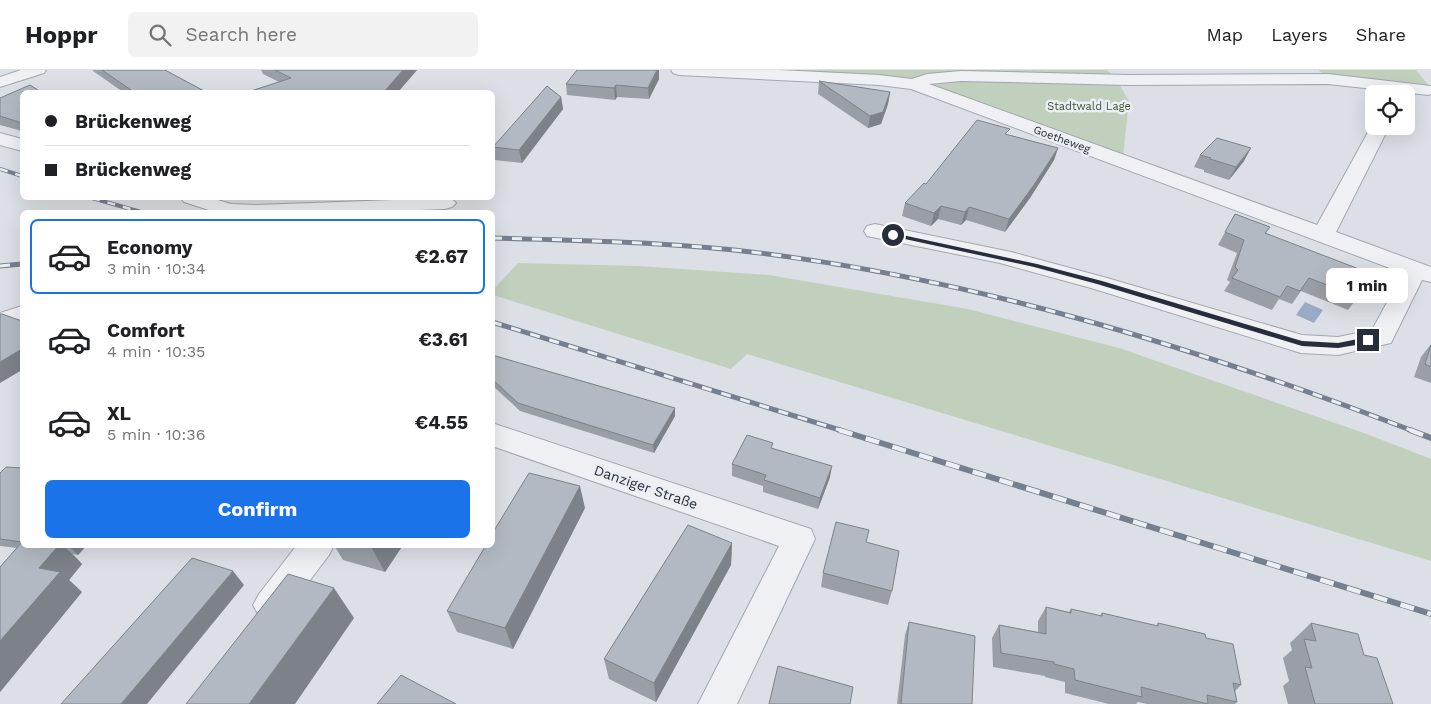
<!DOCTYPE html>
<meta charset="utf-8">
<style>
:root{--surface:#fff;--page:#f2f2f2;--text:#202124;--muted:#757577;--line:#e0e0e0;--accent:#1a73e8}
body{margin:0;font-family:"Work Sans",sans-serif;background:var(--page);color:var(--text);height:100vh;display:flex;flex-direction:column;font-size:19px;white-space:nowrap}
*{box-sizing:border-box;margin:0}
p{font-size:16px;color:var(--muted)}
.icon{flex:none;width:28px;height:28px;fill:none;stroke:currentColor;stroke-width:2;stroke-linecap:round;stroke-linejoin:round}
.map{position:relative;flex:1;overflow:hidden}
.details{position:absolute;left:20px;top:140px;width:475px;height:338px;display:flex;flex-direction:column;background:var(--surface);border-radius:8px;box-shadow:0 5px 20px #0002}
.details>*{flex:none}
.hud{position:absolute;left:20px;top:20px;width:475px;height:110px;border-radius:8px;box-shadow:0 5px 20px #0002;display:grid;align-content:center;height:110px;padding:0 25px;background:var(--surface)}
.tools{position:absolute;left:1365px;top:15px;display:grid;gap:10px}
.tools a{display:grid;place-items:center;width:50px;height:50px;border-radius:8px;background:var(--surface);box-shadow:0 5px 20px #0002;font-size:25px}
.end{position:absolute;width:22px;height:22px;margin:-11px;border:6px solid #262e3b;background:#fff;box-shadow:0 0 0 2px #fff}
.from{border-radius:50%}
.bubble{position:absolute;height:35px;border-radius:8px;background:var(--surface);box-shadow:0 5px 20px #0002;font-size:16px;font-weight:700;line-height:35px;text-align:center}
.hud b{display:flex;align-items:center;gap:18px;height:48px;font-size:19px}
.hud b+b{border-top:1px solid var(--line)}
.hud i{width:12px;height:12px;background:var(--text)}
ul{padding:9px 0 0;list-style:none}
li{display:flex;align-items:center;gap:15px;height:75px;margin:0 10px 8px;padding:0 15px;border:2px solid transparent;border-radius:8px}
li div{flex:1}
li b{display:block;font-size:19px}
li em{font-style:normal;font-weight:700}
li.current{border-color:var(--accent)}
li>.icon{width:45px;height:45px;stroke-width:1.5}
.button{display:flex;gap:10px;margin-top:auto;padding:10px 25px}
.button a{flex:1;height:58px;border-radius:8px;background:var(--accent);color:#fff;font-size:20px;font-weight:700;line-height:58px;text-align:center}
header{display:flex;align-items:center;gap:30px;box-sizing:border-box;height:70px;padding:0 25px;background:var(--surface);border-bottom:1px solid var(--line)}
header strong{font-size:24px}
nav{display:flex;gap:28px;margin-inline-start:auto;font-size:18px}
.search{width:350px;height:45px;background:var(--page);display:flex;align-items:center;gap:12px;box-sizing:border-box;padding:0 18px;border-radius:8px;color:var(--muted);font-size:19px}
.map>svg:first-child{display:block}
.green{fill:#c1cfbd}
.water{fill:#98adc5}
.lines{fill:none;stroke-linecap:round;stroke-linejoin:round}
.minor-casing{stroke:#a2a7af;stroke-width:2}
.minor{fill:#eef0f4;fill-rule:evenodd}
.rail-far2-casing{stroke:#767f8e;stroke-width:4}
.rail-far1-casing{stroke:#767f8e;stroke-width:5}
.rail-casing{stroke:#767f8e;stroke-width:6}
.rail-far2{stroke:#ebeef3;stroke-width:2.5;stroke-dasharray:8;stroke-linecap:butt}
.rail-far1{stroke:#ebeef3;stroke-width:3;stroke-dasharray:10;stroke-linecap:butt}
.rail{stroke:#ebeef3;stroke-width:4.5;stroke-dasharray:14;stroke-linecap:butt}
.wall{fill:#9a9fa7}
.shaded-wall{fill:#7d8288}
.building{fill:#b3b9c2;stroke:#7d8288}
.route{fill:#262e3b}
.labels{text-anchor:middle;stroke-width:5;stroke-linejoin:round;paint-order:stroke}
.far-park-label{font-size:11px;fill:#3a5634;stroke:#ebeef3}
.far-street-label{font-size:11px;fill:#262e3b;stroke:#ebeef3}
.street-label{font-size:14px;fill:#262e3b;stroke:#ebeef3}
</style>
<header>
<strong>Hoppr</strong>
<div class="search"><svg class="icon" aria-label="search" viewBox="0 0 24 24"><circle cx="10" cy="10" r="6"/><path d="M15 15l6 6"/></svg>Search here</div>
<nav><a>Map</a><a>Layers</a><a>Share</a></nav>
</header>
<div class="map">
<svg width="1431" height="634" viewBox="0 0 1431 634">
<rect width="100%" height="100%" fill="#dce0e6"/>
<g class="green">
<path d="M749 0H1107L1115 7 1129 31 1123 88 910 9Z"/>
<path d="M1318 0H1416L1429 16 1328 7Z"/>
<path d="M518 193 639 196 769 205 968 239 1119 278 1364 363 1431 389V491L747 284 731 299 493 225V220Z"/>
</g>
<path class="water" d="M1305 232 1323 240 1314 253 1296 245Z"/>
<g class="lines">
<g class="minor-casing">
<g id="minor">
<path d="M21 0H46L44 3 0 17V7Z"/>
<path d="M671 0H779L879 5 912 9 927 4 961 1 1128 5 1328 4 1431 16V24L1428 25 1328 14 1128 15 961 11 929 14 1317 155 1372 55 1386 56 1388 59 1336 162 1431 197V212L1422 210 1391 273 1338 285 1301 283 1091 218 1000 193 867 166 864 161 867 156 875 154 1011 182 1107 208 1302 265 1338 267 1372 260 1403 203 911 19 879 15 679 5 673 3Z"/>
<path d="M0 63 22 69V81L0 75Z"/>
<path d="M181 128H211L231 134 256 135 448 128 452 129 456 133 452 137 445 139 371 142H215L184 132Z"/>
<path d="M22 236V253L0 260V243Z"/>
<path d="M492 353 811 459 815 469 737 634H698L779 476 492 376Z"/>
<path d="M297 475H334L329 485 283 546 271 551 259 546 253 535 259 524Z"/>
</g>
</g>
<use href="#minor" class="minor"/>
<g class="rail-far2-casing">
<g id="rail-far2">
<path d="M0 99 22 106"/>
<path d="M92 128 141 142"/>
</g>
</g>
<g class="rail-far1-casing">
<g id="rail-far1">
<path d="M492 168C573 170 654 172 734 180 969 206 1194 277 1413 361"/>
<path d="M0 196 22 194"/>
<path d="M492 252 843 361"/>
</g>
</g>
<g class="rail-casing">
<g id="rail">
<path d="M839 360 1431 544"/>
<path d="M1410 360 1431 368"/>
</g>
</g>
<use href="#rail-far2" class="rail-far2"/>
<use href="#rail-far1" class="rail-far1"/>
<use href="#rail" class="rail"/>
</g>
<g class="wall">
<path d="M93 0H165L206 22H123L93 1Z"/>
<path d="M261 0H417L398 22H248L279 12 263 4Z"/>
<path d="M577 0H659V9L649 29 617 27 615 30 567 25 566 14Z"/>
<path d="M819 11 890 22 888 34 881 54 868 58 818 24Z"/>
<path d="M22 22V61L0 55V28Z"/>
<path d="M561 27 563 39 522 93 495 90 493 77Z"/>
<path d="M1008 65 1058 78 1054 90 1030 128 1005 162 966 150 961 155 938 149 931 156 902 146 905 133Z"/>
<path d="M1200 85 1244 91 1229 110 1204 102V100L1194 97Z"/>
<path d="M1235 144 1270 157 1266 163 1358 227 1348 240 1301 221 1292 234 1279 229 1272 240 1224 221 1230 212 1227 210 1237 183 1218 175Z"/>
<path d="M1431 274V313L1414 307 1421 287Z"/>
<path d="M492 285 675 338V346L654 383 520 341 492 315Z"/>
<path d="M732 394 830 407 818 439 763 422V416L732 406Z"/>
<path d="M22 399V475H87L78 485 73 484 82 494 69 510 82 522 0 622V497L17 478 0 476V403Z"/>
<path d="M585 438 513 579 457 562 447 541Z"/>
<path d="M866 472 892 521 888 535 821 517 823 503Z"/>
<path d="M732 473 731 495 656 632 609 609 604 589Z"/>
<path d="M334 475H403L385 502 343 490Z"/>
<path d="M1046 537 1069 542 1071 539 1100 546 1102 543 1156 556 1158 553 1206 568 1241 615 1235 621 1237 632 1235 634H1147L1138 632 1136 634H1109L1065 623V612L1045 607V606L993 597 992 568 999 555 1038 562V551Z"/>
<path d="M909 552 972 634H897L905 565Z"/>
<path d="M1311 553 1364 585 1393 634H1288L1283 616 1289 611 1283 588 1292 580 1290 573Z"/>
</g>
<g class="shaded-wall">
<path d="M403 0H417L398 22H384Z"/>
<path d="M657 0H659V9L649 29 648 18Z"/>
<path d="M616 15 617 27 615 30 614 18Z"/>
<path d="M890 22 888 34 881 54 868 58 870 46Z"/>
<path d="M561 27 563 39 522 93 519 80Z"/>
<path d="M1058 78 1054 90 1030 128 1005 162 1009 149Z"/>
<path d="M1251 78 1244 91 1229 110 1236 97Z"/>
<path d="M941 136 938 149 931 156 934 143Z"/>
<path d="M969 137 966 150 961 155 965 142Z"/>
<path d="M22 279V300L0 313V292Z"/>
<path d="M675 338V346L654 383 653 375Z"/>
<path d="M832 396 830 407 818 439 820 428Z"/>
<path d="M580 416 585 438 513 579 505 558Z"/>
<path d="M732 473 731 495 656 632 654 613Z"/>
<path d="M59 475H63L82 494 69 510 82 522 0 622V571L39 498Z"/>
<path d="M73 475H87L78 485 71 478Z"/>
<path d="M370 475H403L385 502Z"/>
<path d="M233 501 244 515 147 634H121Z"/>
<path d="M334 518 354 548 295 634H249Z"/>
</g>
<g class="building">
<path d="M102 0H165L206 22H134Z"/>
<path d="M275 0H403L384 22H248L291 8Z"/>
<path d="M577 0H657L648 18 616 15 614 18 566 14Z"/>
<path d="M819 11 890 22 883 42 870 46Z"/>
<path d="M30 15 41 22H22V53L0 46V28Z"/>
<path d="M547 16 561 27 519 80 493 77Z"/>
<path d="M977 50 1010 59 1005 64 1058 78 1034 115 1009 149 969 137 965 142 941 136 934 143 905 133 924 113 926 114Z"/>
<path d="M1217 68 1251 78 1236 97 1210 89 1211 88 1200 85Z"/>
<path d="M1235 144 1270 157 1265 163 1372 204 1358 227 1309 208 1300 221 1287 216 1280 227 1232 208 1238 200 1235 197 1244 170 1225 162Z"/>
<path d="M0 244H2L22 251V279L0 292Z"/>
<path d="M1431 275V297L1425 294Z"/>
<path d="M492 285 675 338 653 375 518 333 492 309Z"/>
<path d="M747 365 773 373 771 378 832 396 820 428 764 410 766 405 732 394Z"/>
<path d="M6 397 22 398V472L0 469V403Z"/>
<path d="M529 403 580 416 505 558 447 541 486 475H492V464Z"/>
<path d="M836 452 869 460 866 472 899 481 892 521 823 503Z"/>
<path d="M688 455 732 473 654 613 604 589Z"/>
<path d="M22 472V475H59L39 498 60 502 0 571V497Z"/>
<path d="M63 475H73L71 478 65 477Z"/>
<path d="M192 488 233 501 121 634H61Z"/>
<path d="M288 504 334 518 249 634H186Z"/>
<path d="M1046 537 1071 543V539L1102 546V543L1158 556V553L1205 564 1206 568 1233 574 1241 615 1233 613 1237 632 1207 625 1208 634 1141 617 1142 627 1075 610 1074 599 1054 594V592L1001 583 999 555 1046 564Z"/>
<path d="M909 552 975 566 972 634H901Z"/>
<path d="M1311 553 1358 564 1364 585 1377 588 1393 634H1315L1305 597 1312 598 1304 569 1316 571Z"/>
<path d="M778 596 853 617 850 634H769Z"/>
<path d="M401 605 456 634H377Z"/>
</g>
<path class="route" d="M893 163 1037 194 1102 211 1302 271 1338 273 1368 267 1371 270 1368 273 1338 278 1302 276 1097 214 1034 197 891 166V163Z"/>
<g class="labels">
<g class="far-park-label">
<text x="1089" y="40">Stadtwald Lage</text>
</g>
<g class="far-street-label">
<text transform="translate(1062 69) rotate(20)" y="4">Goetheweg</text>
</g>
<g class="street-label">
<text transform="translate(646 417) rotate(19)" y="5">Danziger Straße</text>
</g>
</g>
</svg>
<div class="tools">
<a><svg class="icon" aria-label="locate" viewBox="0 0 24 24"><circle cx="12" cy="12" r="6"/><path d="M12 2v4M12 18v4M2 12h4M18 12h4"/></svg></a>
</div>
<i class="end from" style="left:893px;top:165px"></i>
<i class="end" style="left:1368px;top:270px"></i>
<div class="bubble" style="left:1326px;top:198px;width:82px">1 min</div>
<div class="hud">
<b><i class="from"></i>Brückenweg</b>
<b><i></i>Brückenweg</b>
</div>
<section class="details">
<ul>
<li class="current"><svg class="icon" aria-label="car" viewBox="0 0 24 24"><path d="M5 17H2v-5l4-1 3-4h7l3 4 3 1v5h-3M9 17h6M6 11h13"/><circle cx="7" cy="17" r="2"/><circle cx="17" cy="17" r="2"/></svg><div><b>Economy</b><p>3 min · 10:34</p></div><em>€2.67</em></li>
<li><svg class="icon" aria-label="car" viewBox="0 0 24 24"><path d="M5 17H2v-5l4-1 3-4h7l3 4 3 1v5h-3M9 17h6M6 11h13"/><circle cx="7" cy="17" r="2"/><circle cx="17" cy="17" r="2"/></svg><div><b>Comfort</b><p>4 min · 10:35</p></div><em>€3.61</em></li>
<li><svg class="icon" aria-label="car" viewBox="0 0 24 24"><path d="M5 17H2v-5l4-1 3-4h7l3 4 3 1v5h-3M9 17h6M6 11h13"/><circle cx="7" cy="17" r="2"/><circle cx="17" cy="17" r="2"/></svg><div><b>XL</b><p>5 min · 10:36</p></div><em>€4.55</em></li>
</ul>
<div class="button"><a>Confirm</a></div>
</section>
</div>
